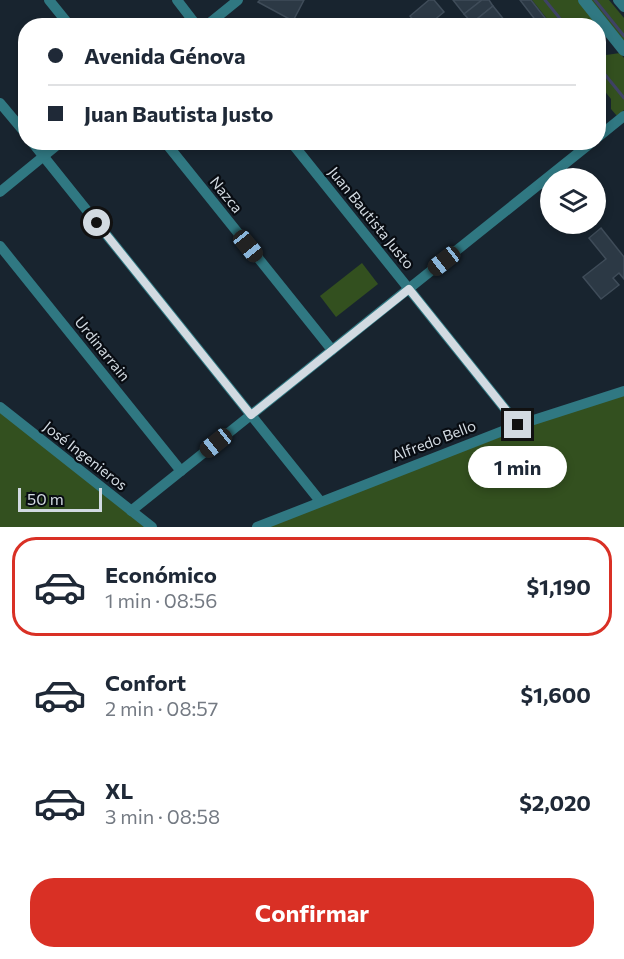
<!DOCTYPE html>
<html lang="es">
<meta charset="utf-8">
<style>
:root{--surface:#fff;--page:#f6f6f7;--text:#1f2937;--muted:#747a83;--line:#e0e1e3;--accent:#d93025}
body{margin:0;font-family:Commissioner,sans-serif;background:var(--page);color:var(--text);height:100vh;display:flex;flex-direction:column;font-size:22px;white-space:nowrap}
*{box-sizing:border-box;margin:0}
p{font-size:20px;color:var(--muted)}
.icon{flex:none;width:33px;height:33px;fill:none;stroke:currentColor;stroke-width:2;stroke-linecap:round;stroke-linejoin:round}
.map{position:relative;height:527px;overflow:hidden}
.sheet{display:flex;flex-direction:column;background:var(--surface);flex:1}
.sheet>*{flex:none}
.guide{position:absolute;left:18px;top:18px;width:588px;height:132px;border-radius:24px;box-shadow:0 3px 9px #0003;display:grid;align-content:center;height:132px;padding:0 30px;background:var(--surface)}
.fabs{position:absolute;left:540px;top:168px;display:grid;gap:12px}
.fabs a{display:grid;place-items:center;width:66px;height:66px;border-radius:50%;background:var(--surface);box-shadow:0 3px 9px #0003;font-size:30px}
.scale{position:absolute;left:18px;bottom:15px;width:84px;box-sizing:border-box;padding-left:6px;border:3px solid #d2dae1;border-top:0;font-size:16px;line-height:21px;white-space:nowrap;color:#d2dae1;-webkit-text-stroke:4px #080c12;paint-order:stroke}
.end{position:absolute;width:27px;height:27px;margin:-14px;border:8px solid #d2dae1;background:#111;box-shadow:0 0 0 3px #111}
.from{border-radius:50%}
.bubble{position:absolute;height:42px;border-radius:21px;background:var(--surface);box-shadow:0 3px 9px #0003;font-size:20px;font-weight:700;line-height:42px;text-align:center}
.car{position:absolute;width:18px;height:36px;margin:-18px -9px;border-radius:8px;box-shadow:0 0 4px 2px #0007;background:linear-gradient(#222 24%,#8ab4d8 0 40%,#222 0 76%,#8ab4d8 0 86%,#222 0)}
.guide b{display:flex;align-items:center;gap:21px;height:57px;font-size:22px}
.guide b+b{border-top:2px solid var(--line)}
.guide i{width:15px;height:15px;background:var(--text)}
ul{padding:10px 0 0;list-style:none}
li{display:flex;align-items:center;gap:18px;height:99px;margin:0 12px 9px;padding:0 18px;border:3px solid transparent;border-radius:24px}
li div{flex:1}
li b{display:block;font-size:22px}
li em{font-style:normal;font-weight:700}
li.active{border-color:var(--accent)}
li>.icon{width:54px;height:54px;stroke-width:1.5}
.cta{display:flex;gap:12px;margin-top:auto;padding:12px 30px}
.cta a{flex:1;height:69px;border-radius:24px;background:var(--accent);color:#fff;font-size:24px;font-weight:700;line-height:69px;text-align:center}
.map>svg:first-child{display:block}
.green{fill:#33501f}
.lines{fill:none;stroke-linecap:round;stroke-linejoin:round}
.stream{stroke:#3f4265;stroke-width:3}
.building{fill:#2c3945;stroke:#3f4c59;stroke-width:1.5}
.minor{stroke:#307882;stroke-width:10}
.tertiary{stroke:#307882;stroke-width:12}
.route{stroke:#d2dae1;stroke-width:8}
.labels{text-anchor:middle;stroke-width:4.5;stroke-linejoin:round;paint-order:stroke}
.street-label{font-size:15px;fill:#d2dae1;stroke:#080c12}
</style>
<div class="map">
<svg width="624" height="527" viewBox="0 0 624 527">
<rect width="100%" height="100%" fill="#18242f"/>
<g class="green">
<path d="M532 0H578L597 25H552Z"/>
<path d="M584 0H609L624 18V50Z"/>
<path d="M620 53 624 58V110L617 116 611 109V99L599 84V56Z"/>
<path d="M362 263 378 284 336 317 320 296Z"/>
<path d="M624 391V527H257Z"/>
<path d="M0 407 152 527H0Z"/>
</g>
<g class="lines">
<g class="stream">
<path d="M545 0 566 26"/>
<path d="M595 0 624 36"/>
<path d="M598 66 624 98"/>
</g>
</g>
<g class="building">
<path d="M260 0H304L293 21 258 2Z"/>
<path d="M429 0H434L444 12 427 26H418L410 16Z"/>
<path d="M453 0H482L464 14Z"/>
<path d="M482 0H489L493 6 472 23 464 14Z"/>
<path d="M520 0H531L549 23 546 26H540Z"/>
<path d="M493 6 509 26H474L472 23Z"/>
<path d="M601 228 624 257V279L619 273 613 278 619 285 601 299 583 277 606 259 589 238Z"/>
</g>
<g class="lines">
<g class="minor">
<path d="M49 0 70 26"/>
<path d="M177 0 197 26"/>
<path d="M618 0 624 7"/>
<path d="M206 26 238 0"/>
<path d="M0 103 26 134"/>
<path d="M598 137 624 116"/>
<path d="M32 142 320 501"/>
<path d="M165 142 332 350"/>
<path d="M291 142 518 425"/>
<path d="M0 192 61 142"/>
<path d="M0 246 181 471"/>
<path d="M0 407 152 527"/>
<path d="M131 511 592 142"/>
<path d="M257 527 518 425 624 391"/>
</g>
<path class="tertiary" d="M584 0 624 50"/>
</g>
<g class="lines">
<path class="route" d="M97 223 251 415 409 289 518 425"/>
</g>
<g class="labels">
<g class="street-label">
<text transform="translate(226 195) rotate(51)" y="5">Nazca</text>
<text transform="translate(371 218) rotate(51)" y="5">Juan Bautista Justo</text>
<text transform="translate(102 349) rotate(51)" y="5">Urdinarrain</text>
<text transform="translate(434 441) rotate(-21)" y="5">Alfredo Bello</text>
<text transform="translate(85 456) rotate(38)" y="5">José Ingenieros</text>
</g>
</g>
</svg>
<div class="fabs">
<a><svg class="icon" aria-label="layers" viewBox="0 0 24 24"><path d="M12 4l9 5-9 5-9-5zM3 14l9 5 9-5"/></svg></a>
</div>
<div class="scale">50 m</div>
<i class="end from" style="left:97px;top:223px"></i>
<i class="end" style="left:518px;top:425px"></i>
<div class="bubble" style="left:468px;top:446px;width:99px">1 min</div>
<i class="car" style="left:248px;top:246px;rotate:141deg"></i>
<i class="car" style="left:444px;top:261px;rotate:232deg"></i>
<i class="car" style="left:216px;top:443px;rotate:231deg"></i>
<div class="guide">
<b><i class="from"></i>Avenida Génova</b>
<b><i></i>Juan Bautista Justo</b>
</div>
</div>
<section class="sheet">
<ul>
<li class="active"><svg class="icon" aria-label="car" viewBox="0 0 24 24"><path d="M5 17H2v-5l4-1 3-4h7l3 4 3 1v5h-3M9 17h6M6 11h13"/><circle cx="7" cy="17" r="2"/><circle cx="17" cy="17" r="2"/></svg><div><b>Económico</b><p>1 min · 08:56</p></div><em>$1,190</em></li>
<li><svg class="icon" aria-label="car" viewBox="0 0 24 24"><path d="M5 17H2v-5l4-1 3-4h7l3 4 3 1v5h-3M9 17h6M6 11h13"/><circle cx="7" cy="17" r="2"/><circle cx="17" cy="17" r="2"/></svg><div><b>Confort</b><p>2 min · 08:57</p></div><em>$1,600</em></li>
<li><svg class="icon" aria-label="car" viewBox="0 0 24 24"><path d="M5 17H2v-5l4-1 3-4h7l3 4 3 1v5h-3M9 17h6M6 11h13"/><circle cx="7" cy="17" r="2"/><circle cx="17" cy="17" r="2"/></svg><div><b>XL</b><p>3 min · 08:58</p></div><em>$2,020</em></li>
</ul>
<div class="cta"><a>Confirmar</a></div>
</section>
